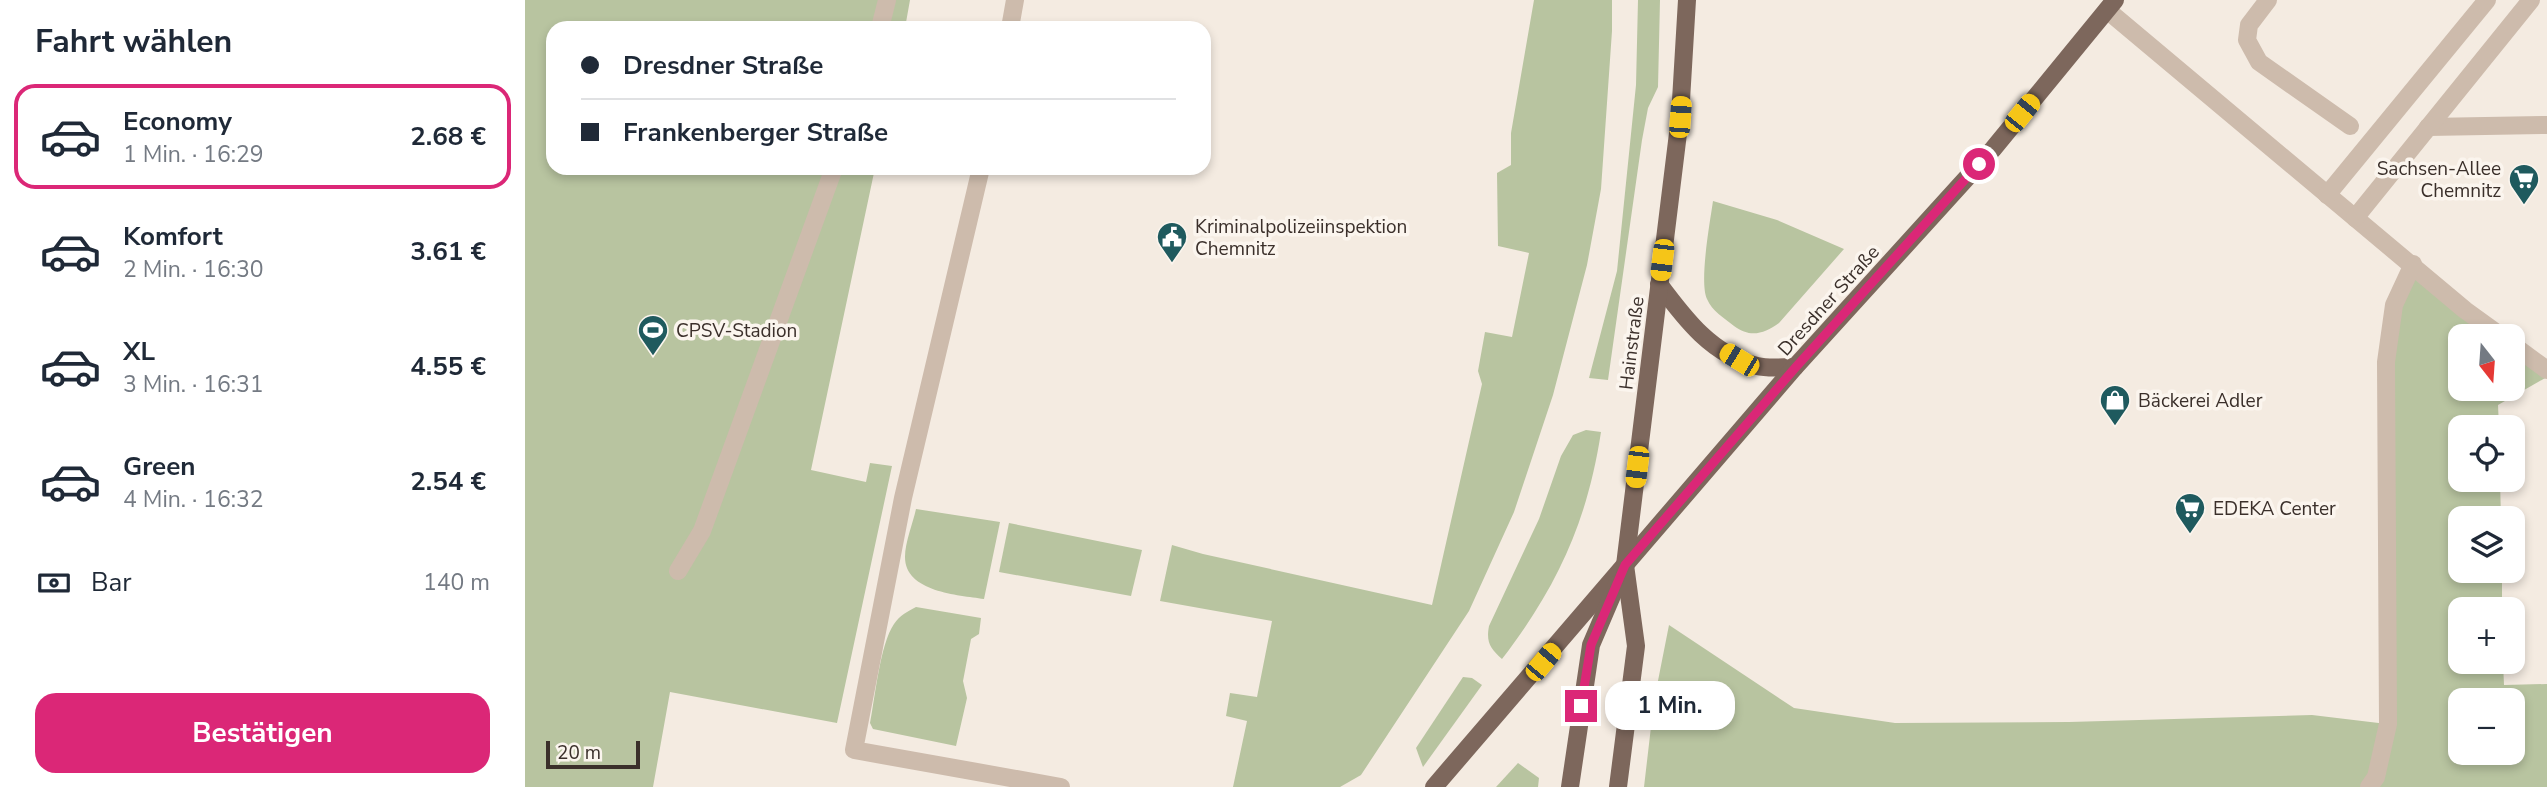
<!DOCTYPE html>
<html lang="de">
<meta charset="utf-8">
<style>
:root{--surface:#fff;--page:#f6f6f7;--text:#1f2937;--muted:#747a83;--line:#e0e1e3;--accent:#db2777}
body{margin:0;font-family:"Nunito Sans",sans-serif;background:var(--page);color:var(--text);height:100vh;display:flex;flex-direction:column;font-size:26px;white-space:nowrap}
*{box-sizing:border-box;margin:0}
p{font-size:23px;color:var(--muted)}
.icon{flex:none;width:38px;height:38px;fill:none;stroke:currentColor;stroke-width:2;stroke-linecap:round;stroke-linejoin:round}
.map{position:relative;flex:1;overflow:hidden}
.details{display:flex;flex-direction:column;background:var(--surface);width:525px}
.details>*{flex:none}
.banner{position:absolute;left:21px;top:21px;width:665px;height:154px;border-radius:21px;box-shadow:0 4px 10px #0003;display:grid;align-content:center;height:154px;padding:0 35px;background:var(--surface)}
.needle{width:46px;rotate:163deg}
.controls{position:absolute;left:1923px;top:324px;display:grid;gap:14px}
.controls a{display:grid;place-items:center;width:77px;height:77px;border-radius:14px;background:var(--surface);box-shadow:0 4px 10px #0003;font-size:35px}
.scale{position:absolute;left:21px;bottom:18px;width:94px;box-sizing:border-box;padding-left:7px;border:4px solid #3b302b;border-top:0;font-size:19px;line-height:24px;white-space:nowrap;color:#3b302b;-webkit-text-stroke:5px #fbf5ee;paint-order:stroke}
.end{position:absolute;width:32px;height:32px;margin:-16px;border:9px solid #db2777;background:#fff;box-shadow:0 0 0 4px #fff}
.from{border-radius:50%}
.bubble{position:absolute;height:49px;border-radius:21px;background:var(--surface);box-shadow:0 4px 10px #0003;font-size:23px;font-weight:700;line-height:49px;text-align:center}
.car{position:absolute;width:21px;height:42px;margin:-21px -10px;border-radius:9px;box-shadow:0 0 5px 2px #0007;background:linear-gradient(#f5c518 24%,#345 0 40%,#f5c518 0 76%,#345 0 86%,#f5c518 0)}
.banner b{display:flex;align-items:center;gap:24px;height:66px;font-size:26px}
.banner b+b{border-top:2px solid var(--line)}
.banner i{width:18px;height:18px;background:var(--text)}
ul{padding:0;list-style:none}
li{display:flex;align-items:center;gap:21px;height:105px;margin:0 14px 10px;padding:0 21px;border:4px solid transparent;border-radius:21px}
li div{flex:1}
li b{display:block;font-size:26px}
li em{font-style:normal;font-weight:700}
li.selected{border-color:var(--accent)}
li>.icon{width:63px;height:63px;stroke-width:1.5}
h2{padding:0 35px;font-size:32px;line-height:84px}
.pay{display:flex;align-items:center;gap:18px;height:77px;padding:0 35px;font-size:26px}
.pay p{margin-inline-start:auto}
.primary-button{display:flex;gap:14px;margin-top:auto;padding:14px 35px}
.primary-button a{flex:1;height:80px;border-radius:21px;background:var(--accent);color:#fff;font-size:28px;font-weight:700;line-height:80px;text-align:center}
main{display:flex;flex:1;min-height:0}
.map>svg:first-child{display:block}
.green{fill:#b8c4a0;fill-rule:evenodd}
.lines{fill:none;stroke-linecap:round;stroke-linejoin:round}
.minor{stroke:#cdbbac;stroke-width:18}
.major{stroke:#7d675c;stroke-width:18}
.route{stroke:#db2777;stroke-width:9}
.labels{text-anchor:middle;stroke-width:7;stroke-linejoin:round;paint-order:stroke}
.poi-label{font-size:19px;fill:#3b302b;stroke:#fbf5ee;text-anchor:start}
.street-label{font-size:19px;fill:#3b302b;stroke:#fbf5ee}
</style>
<main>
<section class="details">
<h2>Fahrt wählen</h2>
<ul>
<li class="selected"><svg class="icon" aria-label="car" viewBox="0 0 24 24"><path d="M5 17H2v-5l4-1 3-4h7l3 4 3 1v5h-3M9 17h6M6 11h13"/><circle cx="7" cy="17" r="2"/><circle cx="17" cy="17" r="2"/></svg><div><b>Economy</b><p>1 Min. · 16:29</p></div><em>2.68 €</em></li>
<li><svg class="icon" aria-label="car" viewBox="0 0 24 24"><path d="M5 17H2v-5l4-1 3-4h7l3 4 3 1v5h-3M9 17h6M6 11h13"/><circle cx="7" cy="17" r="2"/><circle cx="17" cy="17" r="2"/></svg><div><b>Komfort</b><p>2 Min. · 16:30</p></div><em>3.61 €</em></li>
<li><svg class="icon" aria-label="car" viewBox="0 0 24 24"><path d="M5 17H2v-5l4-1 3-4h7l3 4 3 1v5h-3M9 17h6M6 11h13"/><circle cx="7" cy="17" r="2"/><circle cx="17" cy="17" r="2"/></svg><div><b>XL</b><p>3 Min. · 16:31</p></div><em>4.55 €</em></li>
<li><svg class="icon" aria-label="car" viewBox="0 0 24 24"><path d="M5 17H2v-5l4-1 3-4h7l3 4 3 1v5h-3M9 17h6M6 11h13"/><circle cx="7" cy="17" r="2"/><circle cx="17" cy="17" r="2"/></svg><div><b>Green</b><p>4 Min. · 16:32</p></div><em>2.54 €</em></li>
</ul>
<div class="pay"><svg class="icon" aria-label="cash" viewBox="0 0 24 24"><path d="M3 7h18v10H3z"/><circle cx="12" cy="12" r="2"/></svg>Bar<p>140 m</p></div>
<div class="primary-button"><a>Bestätigen</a></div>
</section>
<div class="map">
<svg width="2022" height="787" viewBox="0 0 2022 787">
<rect width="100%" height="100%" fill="#f4ebe1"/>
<g class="green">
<path d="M0 0H385L380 28H28V168H350L286 470 341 482 345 463 367 466 312 723 145 692 128 787H0Z"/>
<path d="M1009 0H1087V31L1076 189 1062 265 1028 395 989 512 944 611 836 775 815 787H708L722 721 701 716 705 693 732 697 747 621 635 601 647 545 678 554 907 605 957 384 953 371 960 332 987 337 1004 253 973 246 972 173 986 165V133Z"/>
<path d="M1113 0H1135L1133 87 1123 108 1117 140 1083 380 1064 378 1092 271 1111 85Z"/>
<path d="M1188 201 1252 220 1319 249 1254 323C1239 334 1225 338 1209 326 1199 318 1187 311 1182 299 1174 282 1185 222 1188 201Z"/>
<path d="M1888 264 1976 336H1936V388H1988V345L2022 377 1973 405 1974 427H1936V480H1975L1976 518H1936V570L1977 571V609H1936V662H1978L1979 685 2022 684V787H1119L1129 701 1144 625 1269 708 1370 723 1544 722 1787 715 1862 724 1861 362ZM1936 700H1988V752H1936Z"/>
<path d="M1061 430 1076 432C1062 523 1032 587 977 659 965 648 961 642 964 626L1014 519 1036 456 1048 435Z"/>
<path d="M391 509 475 522 459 599C433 595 380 592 380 557 380 542 388 523 391 509Z"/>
<path d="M484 523 617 550 606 596 474 572Z"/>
<path d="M391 607 456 618 454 634 446 639 438 681 442 698 431 746 348 729 345 723C350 698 355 644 369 624 375 615 382 612 391 607Z"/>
<path d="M938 677 947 678 957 685 898 767 891 748Z"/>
<path d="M993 763 1014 778 1013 787H971Z"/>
</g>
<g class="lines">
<g class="minor">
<path d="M1743 0 1724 25 1722 40 1734 62 1825 126"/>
<path d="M1582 10 1940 310 1976 336"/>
<path d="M355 28 362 0"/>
<path d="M485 28 490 0"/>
<path d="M1903 127 2022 125"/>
<path d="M456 168 378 498 329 750 536 787"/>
<path d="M1802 195 1962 0"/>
<path d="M1830 218 2006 0"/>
<path d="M1988 345 2022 370"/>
<path d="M153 571 177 531 309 168"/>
<path d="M1844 787 1851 777 1863 724 1861 362 1869 305 1888 264"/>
</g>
<g class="major">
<path d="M1134 284C1160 319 1187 355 1232 366 1244 369 1258 367 1270 367"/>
<path d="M909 787 1270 367 1468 149 1590 0"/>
<path d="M1045 787 1066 645 1092 584"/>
<path d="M1093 787 1111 646 1100 565 1155 117 1162 0"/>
</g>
</g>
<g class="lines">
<path class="route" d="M1056 706 1066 645 1100 565 1270 368 1454 164"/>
</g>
<defs>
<g id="supermarket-pin" transform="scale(1.575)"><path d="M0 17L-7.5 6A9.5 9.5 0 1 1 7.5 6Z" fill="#1f5a5e" stroke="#fbf5ee"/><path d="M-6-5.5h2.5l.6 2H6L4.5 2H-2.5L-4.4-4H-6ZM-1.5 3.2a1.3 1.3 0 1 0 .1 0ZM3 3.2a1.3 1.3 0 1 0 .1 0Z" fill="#fff"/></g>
<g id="civic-pin" transform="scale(1.575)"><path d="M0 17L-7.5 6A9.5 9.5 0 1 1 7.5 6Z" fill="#1f5a5e" stroke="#fbf5ee"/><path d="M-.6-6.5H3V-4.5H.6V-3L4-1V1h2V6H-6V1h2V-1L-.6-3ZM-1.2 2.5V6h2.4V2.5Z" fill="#fff"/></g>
<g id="stadium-pin" transform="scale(1.575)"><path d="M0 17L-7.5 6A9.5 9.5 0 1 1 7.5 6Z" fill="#1f5a5e" stroke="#fbf5ee"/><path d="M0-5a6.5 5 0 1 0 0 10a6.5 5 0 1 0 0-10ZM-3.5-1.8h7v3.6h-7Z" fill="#fff"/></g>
<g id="shop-pin" transform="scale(1.575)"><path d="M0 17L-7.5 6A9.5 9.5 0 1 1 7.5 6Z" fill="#1f5a5e" stroke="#fbf5ee"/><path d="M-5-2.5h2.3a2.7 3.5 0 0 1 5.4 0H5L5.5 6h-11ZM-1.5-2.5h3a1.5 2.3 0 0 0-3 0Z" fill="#fff"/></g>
</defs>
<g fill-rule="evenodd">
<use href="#supermarket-pin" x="1999" y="179"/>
<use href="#civic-pin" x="647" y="237"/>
<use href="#stadium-pin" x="128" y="330"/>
<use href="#shop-pin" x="1590" y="400"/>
<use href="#supermarket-pin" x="1665" y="508"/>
</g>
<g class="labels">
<g class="poi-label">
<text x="1976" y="175" text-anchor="end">Sachsen-Allee<tspan x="1976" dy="22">Chemnitz</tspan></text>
<text x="670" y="233">Kriminalpolizeiinspektion<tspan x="670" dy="22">Chemnitz</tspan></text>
<text x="151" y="337">CPSV-Stadion</text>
<text x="1613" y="407">Bäckerei Adler</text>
<text x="1688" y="515">EDEKA Center</text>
</g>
<g class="street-label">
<text transform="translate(1303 300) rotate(-48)" y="7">Dresdner Straße</text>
<text transform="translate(1106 343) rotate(-83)" y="7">Hainstraße</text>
</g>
</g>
</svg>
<div class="controls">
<a><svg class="needle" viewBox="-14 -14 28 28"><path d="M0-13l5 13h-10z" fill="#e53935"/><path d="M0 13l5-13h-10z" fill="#747a83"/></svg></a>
<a><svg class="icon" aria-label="locate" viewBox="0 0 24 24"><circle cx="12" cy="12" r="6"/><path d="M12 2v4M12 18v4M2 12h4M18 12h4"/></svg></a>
<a><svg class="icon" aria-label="layers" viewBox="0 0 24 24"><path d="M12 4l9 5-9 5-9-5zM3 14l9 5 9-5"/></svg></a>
<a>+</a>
<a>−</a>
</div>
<div class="scale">20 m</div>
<i class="end from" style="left:1454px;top:164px"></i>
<i class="end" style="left:1056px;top:706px"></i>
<div class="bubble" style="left:1080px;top:681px;width:130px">1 Min.</div>
<i class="car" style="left:1497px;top:113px;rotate:39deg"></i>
<i class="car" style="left:1155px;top:117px;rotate:4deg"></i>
<i class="car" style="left:1137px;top:260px;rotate:187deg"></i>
<i class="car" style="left:1214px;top:360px;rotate:301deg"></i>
<i class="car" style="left:1112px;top:467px;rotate:187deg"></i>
<i class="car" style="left:1018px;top:662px;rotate:40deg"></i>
<div class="banner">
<b><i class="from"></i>Dresdner Straße</b>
<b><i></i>Frankenberger Straße</b>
</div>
</div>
</main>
